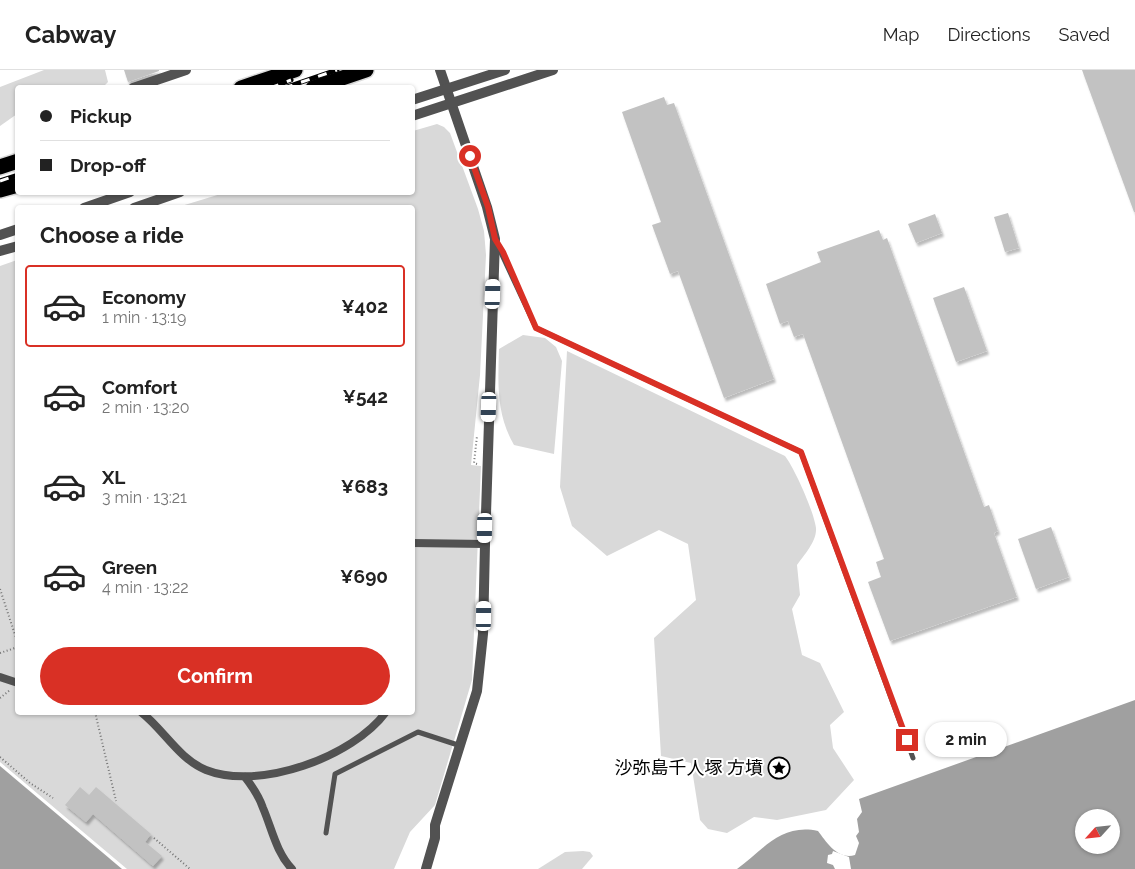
<!DOCTYPE html>
<meta charset="utf-8">
<style>
:root{--surface:#fff;--page:#f6f6f6;--text:#222;--muted:#767676;--line:#e0e0e0;--accent:#d93025}
body{margin:0;font-family:Raleway,"Noto Sans JP",sans-serif;background:var(--page);color:var(--text);height:100vh;display:flex;flex-direction:column;font-size:19px;white-space:nowrap}
*{box-sizing:border-box;margin:0}
p{font-size:16px;color:var(--muted)}
.icon{flex:none;width:28px;height:28px;fill:none;stroke:currentColor;stroke-width:2;stroke-linecap:round;stroke-linejoin:round}
.map{position:relative;flex:1;overflow:hidden}
.drawer{position:absolute;left:15px;top:135px;width:400px;height:510px;display:flex;flex-direction:column;background:var(--surface);border-radius:5px;box-shadow:0 1px 4px #0004}
.drawer>*{flex:none}
.top-card{position:absolute;left:15px;top:15px;width:400px;height:110px;border-radius:5px;box-shadow:0 1px 4px #0004;display:grid;align-content:center;height:110px;padding:0 25px;background:var(--surface)}
.needle{width:32px;rotate:243deg}
.controls{position:absolute;left:1075px;top:739px;display:grid;gap:10px}
.controls a{display:grid;place-items:center;width:45px;height:45px;border-radius:50%;background:var(--surface);box-shadow:0 1px 4px #0004;font-size:25px}
.end{position:absolute;width:22px;height:22px;margin:-11px;border:6px solid #d93025;background:#fff;box-shadow:0 0 0 2px #fff}
.from{border-radius:50%}
.bubble{position:absolute;height:35px;border-radius:18px;background:var(--surface);box-shadow:0 1px 4px #0004;font-size:16px;font-weight:700;line-height:35px;text-align:center}
.car{position:absolute;width:15px;height:30px;margin:-15px -8px;border-radius:6px;box-shadow:0 0 4px 1px #0007;background:linear-gradient(#fff 24%,#345 0 40%,#fff 0 76%,#345 0 86%,#fff 0)}
.top-card b{display:flex;align-items:center;gap:18px;height:48px;font-size:19px}
.top-card b+b{border-top:1px solid var(--line)}
.top-card i{width:12px;height:12px;background:var(--text)}
ul{padding:0;list-style:none}
li{display:flex;align-items:center;gap:15px;height:82px;margin:0 10px 8px;padding:0 15px;border:2px solid transparent;border-radius:5px}
li div{flex:1}
li b{display:block;font-size:19px}
li em{font-style:normal;font-weight:700}
li.selected{border-color:var(--accent)}
li>.icon{width:45px;height:45px;stroke-width:1.5}
h2{padding:0 25px;font-size:22px;line-height:60px}
.cta{display:flex;gap:10px;margin-top:auto;padding:10px 25px}
.cta a{flex:1;height:58px;border-radius:30px;background:var(--accent);color:#fff;font-size:20px;font-weight:700;line-height:58px;text-align:center}
header{display:flex;align-items:center;gap:30px;box-sizing:border-box;height:70px;padding:0 25px;background:var(--surface);border-bottom:1px solid var(--line)}
header strong{font-size:24px}
nav{display:flex;gap:28px;margin-inline-start:auto;font-size:18px}
.map>svg:first-child{display:block}
.green{fill:#d9d9d9}
.water{fill:#a0a0a0;fill-rule:evenodd}
.pier{fill:#fff}
.building{fill:#c2c2c2;filter:url(#shadow)}
.lines{fill:none;stroke-linecap:round;stroke-linejoin:round}
.motorway-casing{stroke:#dbdbdb;stroke-width:18}
.path{stroke:#747474;stroke-width:2;stroke-dasharray:1 2.5;stroke-linecap:butt}
.service{stroke:#525252;stroke-width:5}
.pedestrian{stroke:#525252;stroke-width:8}
.minor{stroke:#525252;stroke-width:10}
.tertiary{stroke:#525252;stroke-width:10}
.motorway{stroke:#000;stroke-width:15}
.rail-casing{stroke:#000;stroke-width:5}
.rail{stroke:#fff;stroke-width:3;stroke-dasharray:9;stroke-linecap:butt}
.route{stroke:#d93025;stroke-width:6}
.labels{text-anchor:middle;stroke-width:4;stroke-linejoin:round;paint-order:stroke}
.poi-label{font-size:18px;fill:#000;stroke:#fff;text-anchor:end}
</style>
<header>
<strong>Cabway</strong>
<nav><a>Map</a><a>Directions</a><a>Saved</a></nav>
</header>
<div class="map">
<svg width="1135" height="799" viewBox="0 0 1135 799">
<defs>
<filter id="shadow"><feDropShadow dx="2" dy="3.5" stdDeviation="1" flood-color="#0004"/></filter>
</defs>
<rect width="100%" height="100%" fill="#fff"/>
<g class="green">
<path d="M44 0H105L108 12 105 15 95 17 18 18 17 44 0 56V17Z"/>
<path d="M437 54 444 57 450 63 478 139 484 161 486 185 480 305 471 395 481 396 472 610 435 735 410 762 394 799H127L0 692V196L17 190 18 642H412V138L178 137 224 123 412 122 413 61Z"/>
<path d="M523 265 545 268 556 277 562 291 554 384 514 375C496 344 498 313 499 279Z"/>
<path d="M567 281 785 386C795 399 814 442 816 458 817 471 804 485 797 495L800 525 792 539 802 585 820 593 844 642 830 655 833 678 854 710 826 740 777 750 754 747 727 763 708 759 700 750 691 693 661 686 654 568 696 530 688 474 659 460 607 486 572 456 560 417Z"/>
<path d="M583 781 590 782 593 786 582 799H538L565 782Z"/>
</g>
<g class="water">
<path d="M1135 630V799H737C763 780 781 753 818 761 827 773 838 790 855 785L859 773 856 766 859 762 857 749 862 742 859 729ZM1084 748H1111V775H1084Z"/>
<path d="M0 696 122 799H0Z"/>
</g>
<path class="pier" d="M833 781 849 787 851 799H835L833 795 827 793 828 785 832 784Z"/>
<g class="building">
<path d="M124 0H159V1L128 12Z"/>
<path d="M1082 0H1135V142H1134Z"/>
<path d="M664 27 667 35 674 33 774 309 724 328 678 201 670 204 652 155 661 152 622 42Z"/>
<path d="M1008 143 1019 178 1005 182 994 147Z"/>
<path d="M935 144 942 163 916 173 908 154Z"/>
<path d="M879 160 883 170 887 168 984 437 989 435 998 461 994 463 1017 527 890 571 868 512 881 507 876 492 884 489 803 264 794 267 788 251 780 254 766 214 821 192 817 182Z"/>
<path d="M964 217 987 281 956 292 933 228Z"/>
<path d="M1051 457 1069 507 1036 519 1018 469Z"/>
<path d="M80 717 89 725 96 717 151 764 145 772 162 786 153 796 93 744 86 752 65 735Z"/>
</g>
<g class="lines">
<g class="motorway-casing">
<g id="motorway">
<path d="M241 18 295 0"/>
<path d="M313 18 366 0"/>
<path d="M0 97 18 91"/>
<path d="M0 120 18 115"/>
</g>
</g>
<g class="path">
<path d="M477 394 474 393 477 366"/>
<path d="M0 519 18 574"/>
<path d="M0 583 18 577"/>
<path d="M0 628 10 620"/>
<path d="M95 642 116 731"/>
<path d="M0 687 30 713 53 728"/>
<path d="M154 768 190 799"/>
</g>
<g class="service">
<path d="M496 172 536 258 801 382 913 688"/>
<path d="M326 763 335 704 418 662 461 676"/>
</g>
<g class="pedestrian">
<path d="M412 473 485 474"/>
<path d="M0 607 18 613"/>
<path d="M141 642C164 660 179 689 206 700 259 721 353 687 386 642"/>
<path d="M245 707C252 716 259 726 263 738 272 759 276 782 292 799"/>
</g>
<path class="minor" d="M426 799 435 768V755L477 621 483 564 485 474"/>
<g class="tertiary">
<path d="M440 0 487 137 495 169 485 474"/>
<path d="M133 18 186 0"/>
<path d="M412 30 505 0"/>
<path d="M412 46 553 0"/>
<path d="M84 138 130 122"/>
<path d="M134 138 180 122"/>
<path d="M0 165 18 159"/>
<path d="M0 181 18 176"/>
</g>
<use href="#motorway" class="motorway"/>
<g class="rail-casing">
<g id="rail">
<path d="M270 18 291 10"/>
<path d="M284 18 337 0"/>
<path d="M0 111 18 105"/>
</g>
</g>
<use href="#rail" class="rail"/>
</g>
<g class="lines">
<path class="route" d="M470 86 488 137 495 169 503 182 536 258 801 382 907 670"/>
</g>
<defs>
<g id="sight-ring" transform="scale(1.125)"><circle r="9.5" fill="#fff" stroke="#000" stroke-width="1.5"/><path d="M0-6L1.8-2.2L6-1.7L2.9 1.2L3.7 5.4L0 3.3L-3.7 5.4L-2.9 1.2L-6-1.7L-1.8-2.2Z" fill="#000"/></g>
</defs>
<g fill-rule="evenodd">
<use href="#sight-ring" x="779" y="698"/>
</g>
<g class="labels">
<g class="poi-label">
<text x="763" y="704">沙弥島千人塚 方墳</text>
</g>
</g>
</svg>
<div class="controls">
<a><svg class="needle" viewBox="-14 -14 28 28"><path d="M0-13l5 13h-10z" fill="#e53935"/><path d="M0 13l5-13h-10z" fill="#767676"/></svg></a>
</div>
<i class="end from" style="left:470px;top:86px"></i>
<i class="end" style="left:907px;top:670px"></i>
<div class="bubble" style="left:925px;top:652px;width:82px">2 min</div>
<i class="car" style="left:493px;top:224px;rotate:2deg"></i>
<i class="car" style="left:489px;top:337px;rotate:182deg"></i>
<i class="car" style="left:485px;top:458px;rotate:181deg"></i>
<i class="car" style="left:484px;top:546px;rotate:1deg"></i>
<div class="top-card">
<b><i class="from"></i>Pickup</b>
<b><i></i>Drop-off</b>
</div>
<section class="drawer">
<h2>Choose a ride</h2>
<ul>
<li class="selected"><svg class="icon" aria-label="car" viewBox="0 0 24 24"><path d="M5 17H2v-5l4-1 3-4h7l3 4 3 1v5h-3M9 17h6M6 11h13"/><circle cx="7" cy="17" r="2"/><circle cx="17" cy="17" r="2"/></svg><div><b>Economy</b><p>1 min · 13:19</p></div><em>¥402</em></li>
<li><svg class="icon" aria-label="car" viewBox="0 0 24 24"><path d="M5 17H2v-5l4-1 3-4h7l3 4 3 1v5h-3M9 17h6M6 11h13"/><circle cx="7" cy="17" r="2"/><circle cx="17" cy="17" r="2"/></svg><div><b>Comfort</b><p>2 min · 13:20</p></div><em>¥542</em></li>
<li><svg class="icon" aria-label="car" viewBox="0 0 24 24"><path d="M5 17H2v-5l4-1 3-4h7l3 4 3 1v5h-3M9 17h6M6 11h13"/><circle cx="7" cy="17" r="2"/><circle cx="17" cy="17" r="2"/></svg><div><b>XL</b><p>3 min · 13:21</p></div><em>¥683</em></li>
<li><svg class="icon" aria-label="car" viewBox="0 0 24 24"><path d="M5 17H2v-5l4-1 3-4h7l3 4 3 1v5h-3M9 17h6M6 11h13"/><circle cx="7" cy="17" r="2"/><circle cx="17" cy="17" r="2"/></svg><div><b>Green</b><p>4 min · 13:22</p></div><em>¥690</em></li>
</ul>
<div class="cta"><a>Confirm</a></div>
</section>
</div>
